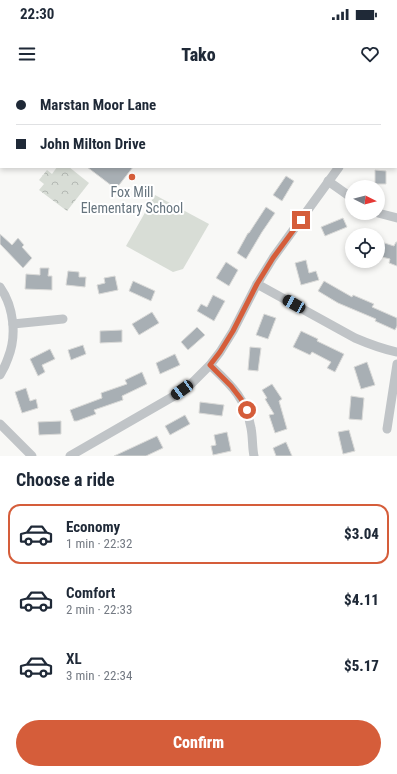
<!DOCTYPE html>
<meta charset="utf-8">
<style>
:root{--surface:#fff;--page:#f6f6f7;--text:#1f2937;--muted:#747a83;--line:#e0e1e3;--accent:#d55d3a}
body{margin:0;font-family:"Roboto Condensed",sans-serif;background:var(--page);color:var(--text);height:100vh;display:flex;flex-direction:column;font-size:15px;white-space:nowrap}
*{box-sizing:border-box;margin:0}
p{font-size:13px;color:var(--muted)}
.icon{flex:none;width:22px;height:22px;fill:none;stroke:currentColor;stroke-width:2;stroke-linecap:round;stroke-linejoin:round}
.map{position:relative;height:376px;overflow:hidden}
.side{display:flex;flex-direction:column;background:var(--surface);flex:1}
.side>*{flex:none}
.hud{position:absolute;left:0px;top:0px;width:397px;height:88px;box-shadow:0 2px 6px #0003;display:grid;align-content:center;height:88px;padding:0 16px;background:var(--surface)}
.needle{width:26px;rotate:96deg}
.buttons{position:absolute;left:345px;top:100px;display:grid;gap:8px}
.buttons a{display:grid;place-items:center;width:40px;height:40px;border-radius:50%;background:var(--surface);box-shadow:0 2px 6px #0003;font-size:20px}
.end{position:absolute;width:18px;height:18px;margin:-9px;border:5px solid #d55d3a;background:#fff;box-shadow:0 0 0 2px #fff}
.from{border-radius:50%}
.car{position:absolute;width:12px;height:24px;margin:-12px -6px;border-radius:5px;box-shadow:0 0 3px 1px #0007;background:linear-gradient(#222 24%,#8ab4d8 0 40%,#222 0 76%,#8ab4d8 0 86%,#222 0)}
.hud b{display:flex;align-items:center;gap:14px;height:38px;font-size:15px}
.hud b+b{border-top:1px solid var(--line)}
.hud i{width:10px;height:10px;background:var(--text)}
ul{padding:0;list-style:none}
li{display:flex;align-items:center;gap:12px;height:60px;margin:0 8px 6px;padding:0 8px;border:2px solid transparent;border-radius:12px}
li div{flex:1}
li b{display:block;font-size:15px}
li em{font-style:normal;font-weight:800}
li.current{border-color:var(--accent)}
li>.icon{width:36px;height:36px;stroke-width:1.5}
h2{padding:0 16px;font-size:18px;line-height:48px}
.button{display:flex;gap:8px;margin-top:auto;padding:8px 16px}
.button a{flex:1;height:46px;border-radius:24px;background:var(--accent);color:#fff;font-size:16px;font-weight:800;line-height:46px;text-align:center}
.status{display:flex;justify-content:space-between;align-items:center;height:28px;padding:0 20px;background:var(--surface);direction:ltr}
.status svg{height:11px;fill:currentColor}
header{display:flex;justify-content:space-between;align-items:center;height:52px;padding:0 16px;background:var(--surface);font-size:18px;font-weight:800}
.map>svg:first-child{display:block}
.grass{fill:#d8ddd6}
.park{fill:url(#park-crowns)}
.building{fill:#a8afb4;stroke:#dadad8}
.lines{fill:none;stroke-linecap:round;stroke-linejoin:round}
.lane{stroke:#c0c4c7;stroke-width:4.5}
.street{stroke:#c0c4c7;stroke-width:9}
.route{stroke:#d55d3a;stroke-width:5}
.poi-dot{fill:#d55d3a;stroke:#fff;stroke-width:1.5}
.labels{text-anchor:middle;stroke-width:4;stroke-linejoin:round;paint-order:stroke}
.poi-label{font-size:14px;fill:#66747e;stroke:#fff}
</style>
<div class="status"><b>22:30</b><svg viewBox="0 0 49 12"><path d="M0 12V9h3v3zM5 12V6h3v6zM10 12V3h3v9zM15 12V0h3v12zM26 1h20v11H26zM47 4h2v5h-2z"/></svg></div>
<header><svg class="icon" aria-label="menu" viewBox="0 0 24 24"><path d="M4 6h16M4 12h16M4 18h16"/></svg>Tako<svg class="icon" aria-label="heart" viewBox="0 0 24 24"><path d="M12 20l-8-8c-3-5 5-10 8-4 3-6 11-1 8 4z"/></svg></header>
<div class="map">
<svg width="397" height="376" viewBox="0 0 397 376">
<defs>
<pattern id="park-crowns" width="20" height="18" patternUnits="userSpaceOnUse"><rect width="20" height="18" fill="#d8ddd6"/><path d="M2 6a3 3 0 1 1 6 0M12 15a3 3 0 1 1 6 0" fill="none" stroke="#b3b8b3"/></pattern>
</defs>
<rect width="100%" height="100%" fill="#f8f8f6"/>
<path class="grass" d="M155 115 209 144 183 189 173 192 126 166Z"/>
<path class="park" d="M57 87H69L89 103 67 131 39 110 44 104 39 100 47 90 52 94Z"/>
<g class="building">
<path d="M87 87H133L116 109Z"/>
<path d="M375 90 386 91V104H375Z"/>
<path d="M286 96 294 101 282 121 273 115Z"/>
<path d="M266 127 275 133 262 152 246 179 237 173 248 153H249Z"/>
<path d="M343 138 347 147 325 156 321 147Z"/>
<path d="M0 154 12 165 18 158 24 165 22 167 32 178 23 188 0 164Z"/>
<path d="M378 161 394 166 396 162H397V186L389 183 390 179 378 176Z"/>
<path d="M306 180 309 193 316 191 319 200 301 205 295 183Z"/>
<path d="M226 182 238 190 229 206 216 198Z"/>
<path d="M40 188H49L48 196H52V210L25 209 26 194 40 195Z"/>
<path d="M68 191 79 192V197H86L85 207 66 205Z"/>
<path d="M115 196 118 210 99 214 97 205 105 203 104 198Z"/>
<path d="M133 201 155 211 151 221 129 211Z"/>
<path d="M324 201 352 217 353 215 374 224 372 227 397 238V246L395 250 375 241 376 239 338 223 318 211Z"/>
<path d="M213 215 225 221 214 241 197 231 201 224 207 227Z"/>
<path d="M152 232 159 243 139 255 132 244Z"/>
<path d="M264 234 276 238 268 259 256 255Z"/>
<path d="M197 247 205 255 188 270 181 262Z"/>
<path d="M122 250V262L100 263V251Z"/>
<path d="M301 251 318 259 317 261 344 274 335 292 327 288 331 282 312 272 310 275 293 267Z"/>
<path d="M83 265 86 274 71 280 68 270Z"/>
<path d="M250 267 261 268 258 291 248 290Z"/>
<path d="M50 269 55 279 42 285 45 292 38 296 30 279Z"/>
<path d="M175 274 180 285 160 294 156 283Z"/>
<path d="M367 282 375 305 361 309 354 287Z"/>
<path d="M142 292 147 304 122 316 123 320 94 330 96 334 77 341H74L70 330 102 318 101 313 127 304 125 300Z"/>
<path d="M272 304 282 319 279 321 287 349 275 353 269 335 274 334 265 319 267 318 262 310Z"/>
<path d="M26 308 30 321 36 319 38 328 22 333 15 312Z"/>
<path d="M351 316 364 318 362 340 349 339Z"/>
<path d="M200 322 224 325 222 336 199 333Z"/>
<path d="M185 335 190 344 170 355 165 346Z"/>
<path d="M61 341V354L39 355 38 342Z"/>
<path d="M349 350 355 371 343 374 338 352Z"/>
<path d="M227 352 231 371 213 375 211 366 216 365 214 355Z"/>
<path d="M157 356 163 368 146 376H114Z"/>
<path d="M286 362 292 376H276L273 368Z"/>
</g>
<g class="lines">
<g class="lane">
<path d="M204 0 206 1"/>
<path d="M240 1 241 0"/>
</g>
<g class="street">
<path d="M363 0V1"/>
<path d="M328 101 352 118"/>
<path d="M378 133 397 138"/>
<path d="M257 204 355 258C369 264 382 269 397 272"/>
<path d="M0 207C14 227 17 256 8 278 6 284 3 290 0 295"/>
<path d="M13 244 63 239"/>
<path d="M210 285C231 305 246 318 251 348 253 358 252 367 254 376"/>
<path d="M0 344 32 376"/>
<path d="M387 349 397 284"/>
<path d="M70 376 174 316 191 304 210 285 220 272 233 251 257 204 273 178 339 87"/>
</g>
</g>
<g class="lines">
<path class="route" d="M247 330 241 319 231 306 210 285 220 272 233 251 257 204 273 178 301 140"/>
</g>
<circle class="poi-dot" cx="132" cy="97" r="4"/>
<g class="labels">
<g class="poi-label">
<text x="132" y="117">Fox Mill<tspan x="132" dy="16">Elementary School</tspan></text>
</g>
</g>
</svg>
<div class="buttons">
<a><svg class="needle" viewBox="-14 -14 28 28"><path d="M0-13l5 13h-10z" fill="#e53935"/><path d="M0 13l5-13h-10z" fill="#747a83"/></svg></a>
<a><svg class="icon" aria-label="locate" viewBox="0 0 24 24"><circle cx="12" cy="12" r="6"/><path d="M12 2v4M12 18v4M2 12h4M18 12h4"/></svg></a>
</div>
<i class="end from" style="left:247px;top:330px"></i>
<i class="end" style="left:301px;top:140px"></i>
<i class="car" style="left:294px;top:224px;rotate:299deg"></i>
<i class="car" style="left:182px;top:310px;rotate:234deg"></i>
<div class="hud">
<b><i class="from"></i>Marstan Moor Lane</b>
<b><i></i>John Milton Drive</b>
</div>
</div>
<section class="side">
<h2>Choose a ride</h2>
<ul>
<li class="current"><svg class="icon" aria-label="car" viewBox="0 0 24 24"><path d="M5 17H2v-5l4-1 3-4h7l3 4 3 1v5h-3M9 17h6M6 11h13"/><circle cx="7" cy="17" r="2"/><circle cx="17" cy="17" r="2"/></svg><div><b>Economy</b><p>1 min · 22:32</p></div><em>$3.04</em></li>
<li><svg class="icon" aria-label="car" viewBox="0 0 24 24"><path d="M5 17H2v-5l4-1 3-4h7l3 4 3 1v5h-3M9 17h6M6 11h13"/><circle cx="7" cy="17" r="2"/><circle cx="17" cy="17" r="2"/></svg><div><b>Comfort</b><p>2 min · 22:33</p></div><em>$4.11</em></li>
<li><svg class="icon" aria-label="car" viewBox="0 0 24 24"><path d="M5 17H2v-5l4-1 3-4h7l3 4 3 1v5h-3M9 17h6M6 11h13"/><circle cx="7" cy="17" r="2"/><circle cx="17" cy="17" r="2"/></svg><div><b>XL</b><p>3 min · 22:34</p></div><em>$5.17</em></li>
</ul>
<div class="button"><a>Confirm</a></div>
</section>
